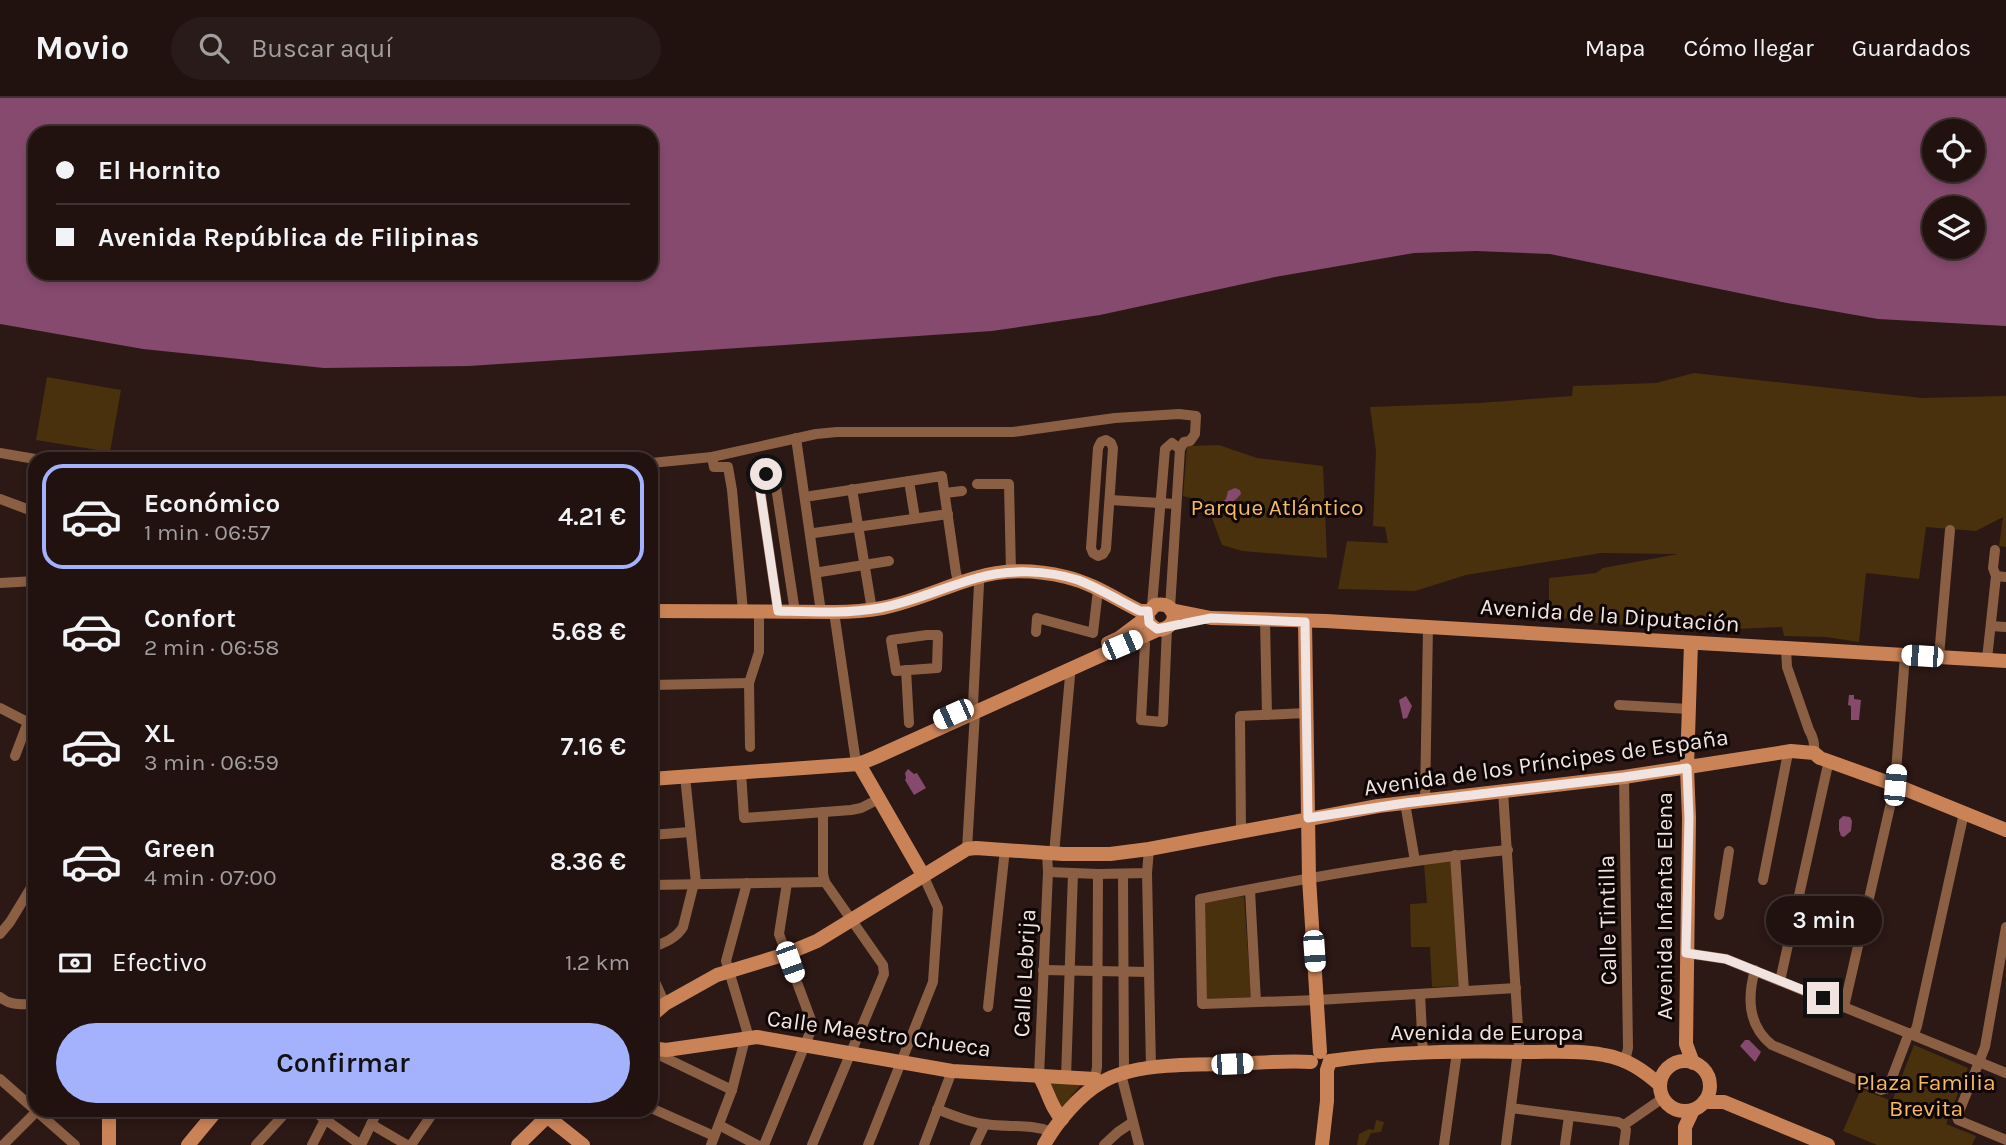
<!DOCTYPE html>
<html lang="es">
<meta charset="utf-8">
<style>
:root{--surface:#211210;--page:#291b19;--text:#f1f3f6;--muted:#a29e9f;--line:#3e3230;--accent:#a4b1fc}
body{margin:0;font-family:Karla,sans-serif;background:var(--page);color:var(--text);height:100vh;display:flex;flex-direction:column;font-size:26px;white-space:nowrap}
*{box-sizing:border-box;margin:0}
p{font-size:23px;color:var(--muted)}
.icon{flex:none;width:38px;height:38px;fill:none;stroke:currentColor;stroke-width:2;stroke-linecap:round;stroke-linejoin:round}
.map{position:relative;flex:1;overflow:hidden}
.sheet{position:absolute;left:28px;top:354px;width:630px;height:665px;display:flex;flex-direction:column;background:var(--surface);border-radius:21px;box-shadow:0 4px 10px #0003,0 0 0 2px var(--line)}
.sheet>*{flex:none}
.guide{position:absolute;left:28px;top:28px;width:630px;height:154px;border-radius:21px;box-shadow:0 4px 10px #0003,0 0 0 2px var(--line);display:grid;align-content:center;height:154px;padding:0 28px;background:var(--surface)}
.controls{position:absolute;left:1922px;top:21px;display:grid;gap:14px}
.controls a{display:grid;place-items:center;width:63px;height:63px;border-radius:50%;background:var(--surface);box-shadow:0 4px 10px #0003,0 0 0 2px var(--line);font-size:35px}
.end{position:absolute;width:32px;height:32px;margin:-16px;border:9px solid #f1e3e0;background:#111;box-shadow:0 0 0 4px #111}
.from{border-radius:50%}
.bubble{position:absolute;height:49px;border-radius:24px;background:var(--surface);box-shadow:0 4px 10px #0003,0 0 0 2px var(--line);font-size:23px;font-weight:600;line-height:49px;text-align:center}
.car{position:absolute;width:21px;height:42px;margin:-21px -10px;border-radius:9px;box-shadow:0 0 5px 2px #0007;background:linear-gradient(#fff 24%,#345 0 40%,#fff 0 76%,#345 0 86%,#fff 0)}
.guide b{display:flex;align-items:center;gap:24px;height:66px;font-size:26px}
.guide b+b{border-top:2px solid var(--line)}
.guide i{width:18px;height:18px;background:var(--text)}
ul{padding:12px 0 0;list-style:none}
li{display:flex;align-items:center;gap:21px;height:105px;margin:0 14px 10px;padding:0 14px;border:4px solid transparent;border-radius:21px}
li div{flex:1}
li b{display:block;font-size:26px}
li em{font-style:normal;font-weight:600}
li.current{border-color:var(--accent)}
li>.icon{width:63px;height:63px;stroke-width:1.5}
.pay{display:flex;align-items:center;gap:18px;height:77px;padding:0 28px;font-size:26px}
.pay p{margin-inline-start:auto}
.cta{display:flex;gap:14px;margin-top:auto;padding:14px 28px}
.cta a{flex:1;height:80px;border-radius:42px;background:var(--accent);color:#111;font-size:28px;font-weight:600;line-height:80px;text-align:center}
header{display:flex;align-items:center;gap:42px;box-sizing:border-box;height:98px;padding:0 35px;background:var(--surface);border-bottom:2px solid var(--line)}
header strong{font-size:33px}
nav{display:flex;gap:38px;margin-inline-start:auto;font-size:24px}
.search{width:490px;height:63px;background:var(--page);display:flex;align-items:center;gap:18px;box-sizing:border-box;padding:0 24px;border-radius:38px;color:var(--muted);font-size:26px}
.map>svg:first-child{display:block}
.green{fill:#49310d}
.water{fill:#864a6e;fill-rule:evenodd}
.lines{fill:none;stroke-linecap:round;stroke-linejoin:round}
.street{stroke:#8b5f44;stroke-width:10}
.secondary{stroke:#ca8357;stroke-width:14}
.route{stroke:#f1e3e0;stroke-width:9}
.labels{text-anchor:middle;stroke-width:6;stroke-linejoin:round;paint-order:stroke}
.park-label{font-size:23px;fill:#f7ba64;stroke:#0e0605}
.street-label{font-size:23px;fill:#f1e3e0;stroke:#0e0605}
</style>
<header>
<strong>Movio</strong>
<div class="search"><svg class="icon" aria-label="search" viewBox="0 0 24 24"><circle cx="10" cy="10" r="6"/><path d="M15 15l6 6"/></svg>Buscar aquí</div>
<nav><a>Mapa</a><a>Cómo llegar</a><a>Guardados</a></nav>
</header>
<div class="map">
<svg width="2006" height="1047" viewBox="0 0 2006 1047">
<rect width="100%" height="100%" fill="#2c1815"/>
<g class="green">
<path d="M1694 275 1922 300 2006 298V449L1999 448 2003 419 1976 433 1926 429 1919 481 1866 475 1859 544 1826 539 1784 538 1782 529 1690 533V529L1603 526 1549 518V480L1596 475 1603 470 1678 456 1601 455 1466 477 1415 493 1338 491 1347 443 1388 445 1385 429 1373 428 1376 353 1370 309 1479 305 1572 298 1573 288 1656 285Z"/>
<path d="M47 279 121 292 110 354 36 342Z"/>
<path d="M1219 347 1257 360 1323 368 1327 460 1242 453 1222 447 1206 404 1183 398 1187 348Z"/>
<path d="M1451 762 1459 888 1432 889 1430 849H1411L1410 806 1427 805 1424 766Z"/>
<path d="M1244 798 1251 899 1205 901V805Z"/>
<path d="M1914 947 1968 970 1946 1026 1976 1038 1972 1047H1877L1843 1033 1861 991 1892 1003Z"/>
<path d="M1045 981 1085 982 1071 998V1001L1063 1016Z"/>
<path d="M1376 1022 1384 1024 1381 1034 1371 1035 1365 1047H1357L1359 1036 1369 1031 1374 1032Z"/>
</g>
<g class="water">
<path d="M0 0H2006V228L1878 221 1787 205 1550 156 1476 153 1414 155 1275 179 1100 217 992 233 469 268 324 270 143 251 0 226ZM1934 33H1972V72H1934ZM35 35H651V175H35ZM1934 110H1972V149H1934Z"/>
<path d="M1235 390 1240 392 1241 396 1234 403 1230 413 1223 415 1219 409 1220 405 1226 401 1228 393Z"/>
<path d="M1849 597H1854V601L1861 602 1859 622H1851V608L1848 607Z"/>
<path d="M1406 598 1412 608 1407 620 1403 621 1399 602Z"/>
<path d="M908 671 914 676 917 675 926 690 914 697 905 682 906 680 905 675Z"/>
<path d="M1843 718 1850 719 1852 723 1851 733 1844 739 1841 738 1839 732V722Z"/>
<path d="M1745 942H1749L1761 954 1755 964 1740 948Z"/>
</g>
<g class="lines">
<g class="street">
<path d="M796 340 821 514"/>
<path d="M1106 342 1111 345 1113 350 1106 451 1103 456 1098 458 1093 455 1091 450 1098 350 1101 344Z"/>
<path d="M0 355 35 361"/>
<path d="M712 359 714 369H728L732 392 743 513"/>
<path d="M651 365 712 359 816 336 837 334H1013L1115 320 1179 316 1196 318 1195 336 1190 343 1184 344 1180 351"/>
<path d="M909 383 915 420"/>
<path d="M977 386H1009L1011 474"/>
<path d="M852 391 872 512"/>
<path d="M945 395 962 393"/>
<path d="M811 398 942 378 956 475 959 485"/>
<path d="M0 401 35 414"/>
<path d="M1110 402 1176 406"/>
<path d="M814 435 948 416"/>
<path d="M820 474 889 463"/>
<path d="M1996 478 2006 479"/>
<path d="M0 485 35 483"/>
<path d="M1152 508 1165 351 1172 345 1180 351 1170 510"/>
<path d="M778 513 759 385 761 379 766 376 772 377 775 382 795 514"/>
<path d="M834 514 855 658 859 666"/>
<path d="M1265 522 1267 617"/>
<path d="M1991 528 2006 529"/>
<path d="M1036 534 1037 520 1093 535 1098 492"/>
<path d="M927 537H938L937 570 896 573 891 542Z"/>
<path d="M1142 539 1145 546 1141 622 1163 624 1167 530"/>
<path d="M1786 551 1787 569 1809 632C1814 640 1815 646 1814 655"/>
<path d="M1939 558 1950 432"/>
<path d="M1987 561 1996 478 1993 470 1995 452"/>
<path d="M906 572 909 625"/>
<path d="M651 587 749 585"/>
<path d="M973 607 979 486 977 479"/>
<path d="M1619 607 1689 611"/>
<path d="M0 610 35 628"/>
<path d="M750 649 749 585 759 554V513"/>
<path d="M15 658 28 624"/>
<path d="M741 674 744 720 851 712 861 710 879 701"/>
<path d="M685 678 696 785"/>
<path d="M1624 679 1628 950 1625 963"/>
<path d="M1503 693 1519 945 1506 1047"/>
<path d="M1425 702 1428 529"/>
<path d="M1405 705 1415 763"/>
<path d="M1241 733 1240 618 1306 615"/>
<path d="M651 737 690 734"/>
<path d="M967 751 975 614"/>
<path d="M1508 752C1404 762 1302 781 1200 801L1202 906 1318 902 1516 890"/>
<path d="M1047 755 1048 774 1098 776 1147 775 1149 751"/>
<path d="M1054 756 1070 578 1067 572"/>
<path d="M1455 757 1464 893"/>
<path d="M1147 775 1151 970"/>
<path d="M1123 776 1124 976"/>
<path d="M1763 782 1787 660"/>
<path d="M651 787 825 784"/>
<path d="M1250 792 1256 904"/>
<path d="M1719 817 1729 753"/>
<path d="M2006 829 1985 949 1957 1019 1958 1022 2006 1042"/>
<path d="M0 836 10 824 35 783"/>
<path d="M651 850C663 845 676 841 683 829L694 785"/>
<path d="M1686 855 1726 861 2006 975"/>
<path d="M1043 872 1149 874"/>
<path d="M1755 872C1747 900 1748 928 1772 947L1881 992 1888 990 1909 935"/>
<path d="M651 875 665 906"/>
<path d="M1780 883 1829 662"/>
<path d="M1420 896 1423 955"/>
<path d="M0 899C11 908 21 906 35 906"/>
<path d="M988 909 1005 751"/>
<path d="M1844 909 1895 687 1905 557"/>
<path d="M1914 936 1917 928 1964 715"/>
<path d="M651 953 732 992"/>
<path d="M1121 976 1139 1047"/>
<path d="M1039 978 1048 774"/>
<path d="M1066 979 1073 775"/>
<path d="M0 981 75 1047"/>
<path d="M1095 981 1097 969 1098 776"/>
<path d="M651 1010 714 1038"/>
<path d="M1511 1010 1618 1024 1624 1027"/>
<path d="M937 1011C952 1017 968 1024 985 1026 1008 1030 1030 1025 1052 1034"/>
<path d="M312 1012 361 1047 378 1012"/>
<path d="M371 1026 407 1047"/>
<path d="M719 1027 757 1047"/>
<path d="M1624 1027 1663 1000"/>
<path d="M3 1047 37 1013"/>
<path d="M256 1047 288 1012"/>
<path d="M312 1047 330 1012"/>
<path d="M411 1047 435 1012"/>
<path d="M711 1047 732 992 747 933 726 863 747 785"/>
<path d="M764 1047 811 932V922L779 836 787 785"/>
<path d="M812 1047 884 876 883 867 825 784 823 776V714"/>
<path d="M868 1047 933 884 938 810 923 777"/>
<path d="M924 1047 952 973"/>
<path d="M975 1047 985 1026"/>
<path d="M1104 1047 1118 1034 1133 1024"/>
<path d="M1444 1047 1457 954"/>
<path d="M1565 1047 1569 1018"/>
<path d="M1624 1047 1626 1032 1624 1027"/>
</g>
<g class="secondary">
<path d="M1171 512 1211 520 1326 523 2006 563"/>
<path d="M651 513 834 514C850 514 866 513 882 510 914 504 944 489 975 480 1004 471 1037 472 1066 479 1092 485 1116 501 1140 513H1148"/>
<path d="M1305 524 1309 780 1320 954"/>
<path d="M1108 545 1119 540 1147 519"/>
<path d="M1691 545 1687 670 1689 720 1686 946 1693 965"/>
<path d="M859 666 923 777"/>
<path d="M651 681 859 666 876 659 1157 532C1181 531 1178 502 1155 507L1147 516 1149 525 1157 532"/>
<path d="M651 918 665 906 717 877 786 856 817 843 967 751 976 750 1063 756H1110L1149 751 1378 708 1624 679 1791 653 1814 655 1820 660 1895 687 2006 732"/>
<path d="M651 950 666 952 757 939 952 973 1095 981 1100 985"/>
<path d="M1330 963C1396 953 1463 953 1529 954 1554 954 1580 952 1604 957 1627 961 1643 972 1660 987"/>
<circle cx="1685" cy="988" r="25"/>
<path d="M1039 978C1048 992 1050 1009 1062 1021"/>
<path d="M1704 1004H1724L1828 1047"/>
<path d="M539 1012 583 1047"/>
<path d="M109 1047V1012"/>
<path d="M188 1047 217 1012"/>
<path d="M518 1047 554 1012"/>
<path d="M1044 1047C1056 1025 1080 996 1102 984 1136 964 1196 967 1235 966 1260 965 1286 962 1311 964"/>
<path d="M1322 1047 1327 1003V972L1330 963"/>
<path d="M1685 1047V1029L1693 1012"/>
</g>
</g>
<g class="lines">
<path class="route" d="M766 376 761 379 759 385 778 513C812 514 846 516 880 510 913 504 944 489 977 480 1008 471 1047 472 1078 482 1099 490 1120 503 1140 513H1148L1149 525 1157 531 1211 520 1305 524 1308 720 1405 705 1624 679 1687 670 1689 720 1686 855 1726 861 1823 900"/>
</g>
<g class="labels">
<g class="park-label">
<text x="1277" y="417">Parque Atlántico</text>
<text x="1926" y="992">Plaza Familia<tspan x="1926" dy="26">Brevita</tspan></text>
</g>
<g class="street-label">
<text transform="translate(1610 517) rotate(4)" y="8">Avenida de la Diputación</text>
<text transform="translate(1546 664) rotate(-8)" y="8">Avenida de los Príncipes de España</text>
<text transform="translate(1664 808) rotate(-90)" y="8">Avenida Infanta Elena</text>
<text transform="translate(1607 822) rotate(-91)" y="8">Calle Tintilla</text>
<text transform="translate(1024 875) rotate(-87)" y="8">Calle Lebrija</text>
<text x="1487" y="942">Avenida de Europa</text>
<text transform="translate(879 935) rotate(8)" y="8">Calle Maestro Chueca</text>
</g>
</g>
</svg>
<div class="controls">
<a><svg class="icon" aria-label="locate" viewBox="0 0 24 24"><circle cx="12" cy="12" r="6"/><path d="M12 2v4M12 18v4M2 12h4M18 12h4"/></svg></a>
<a><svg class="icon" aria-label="layers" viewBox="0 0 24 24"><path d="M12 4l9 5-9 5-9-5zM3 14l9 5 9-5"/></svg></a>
</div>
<i class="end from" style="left:766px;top:376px"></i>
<i class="end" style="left:1823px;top:900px"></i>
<div class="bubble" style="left:1766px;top:798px;width:116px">3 min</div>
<i class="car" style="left:1122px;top:547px;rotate:67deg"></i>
<i class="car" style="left:1922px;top:558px;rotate:274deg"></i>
<i class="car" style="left:953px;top:616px;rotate:246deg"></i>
<i class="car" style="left:1895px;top:687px;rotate:5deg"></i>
<i class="car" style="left:1314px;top:853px;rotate:176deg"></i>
<i class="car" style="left:790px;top:864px;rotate:160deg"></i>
<i class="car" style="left:1232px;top:966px;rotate:88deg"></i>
<div class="guide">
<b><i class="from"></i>El Hornito</b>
<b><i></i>Avenida República de Filipinas</b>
</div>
<section class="sheet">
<ul>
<li class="current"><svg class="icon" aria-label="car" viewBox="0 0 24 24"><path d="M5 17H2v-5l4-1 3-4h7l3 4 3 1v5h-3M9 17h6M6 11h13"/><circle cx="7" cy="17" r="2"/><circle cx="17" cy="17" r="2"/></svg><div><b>Económico</b><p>1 min · 06:57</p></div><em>4.21 €</em></li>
<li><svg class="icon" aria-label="car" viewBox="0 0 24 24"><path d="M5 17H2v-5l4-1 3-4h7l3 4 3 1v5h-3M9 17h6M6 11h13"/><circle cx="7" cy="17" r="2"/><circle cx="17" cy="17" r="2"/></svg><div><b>Confort</b><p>2 min · 06:58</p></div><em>5.68 €</em></li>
<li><svg class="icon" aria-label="car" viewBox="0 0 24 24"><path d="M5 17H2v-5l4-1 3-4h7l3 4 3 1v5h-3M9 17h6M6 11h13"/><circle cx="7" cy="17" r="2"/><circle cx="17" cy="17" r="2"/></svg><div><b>XL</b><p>3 min · 06:59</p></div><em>7.16 €</em></li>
<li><svg class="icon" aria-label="car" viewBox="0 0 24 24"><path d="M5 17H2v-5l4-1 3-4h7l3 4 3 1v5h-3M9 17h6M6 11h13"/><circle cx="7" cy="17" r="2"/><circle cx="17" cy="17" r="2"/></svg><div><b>Green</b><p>4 min · 07:00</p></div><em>8.36 €</em></li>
</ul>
<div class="pay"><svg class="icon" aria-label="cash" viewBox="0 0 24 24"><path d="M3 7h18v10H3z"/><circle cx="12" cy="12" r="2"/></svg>Efectivo<p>1.2 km</p></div>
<div class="cta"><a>Confirmar</a></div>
</section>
</div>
